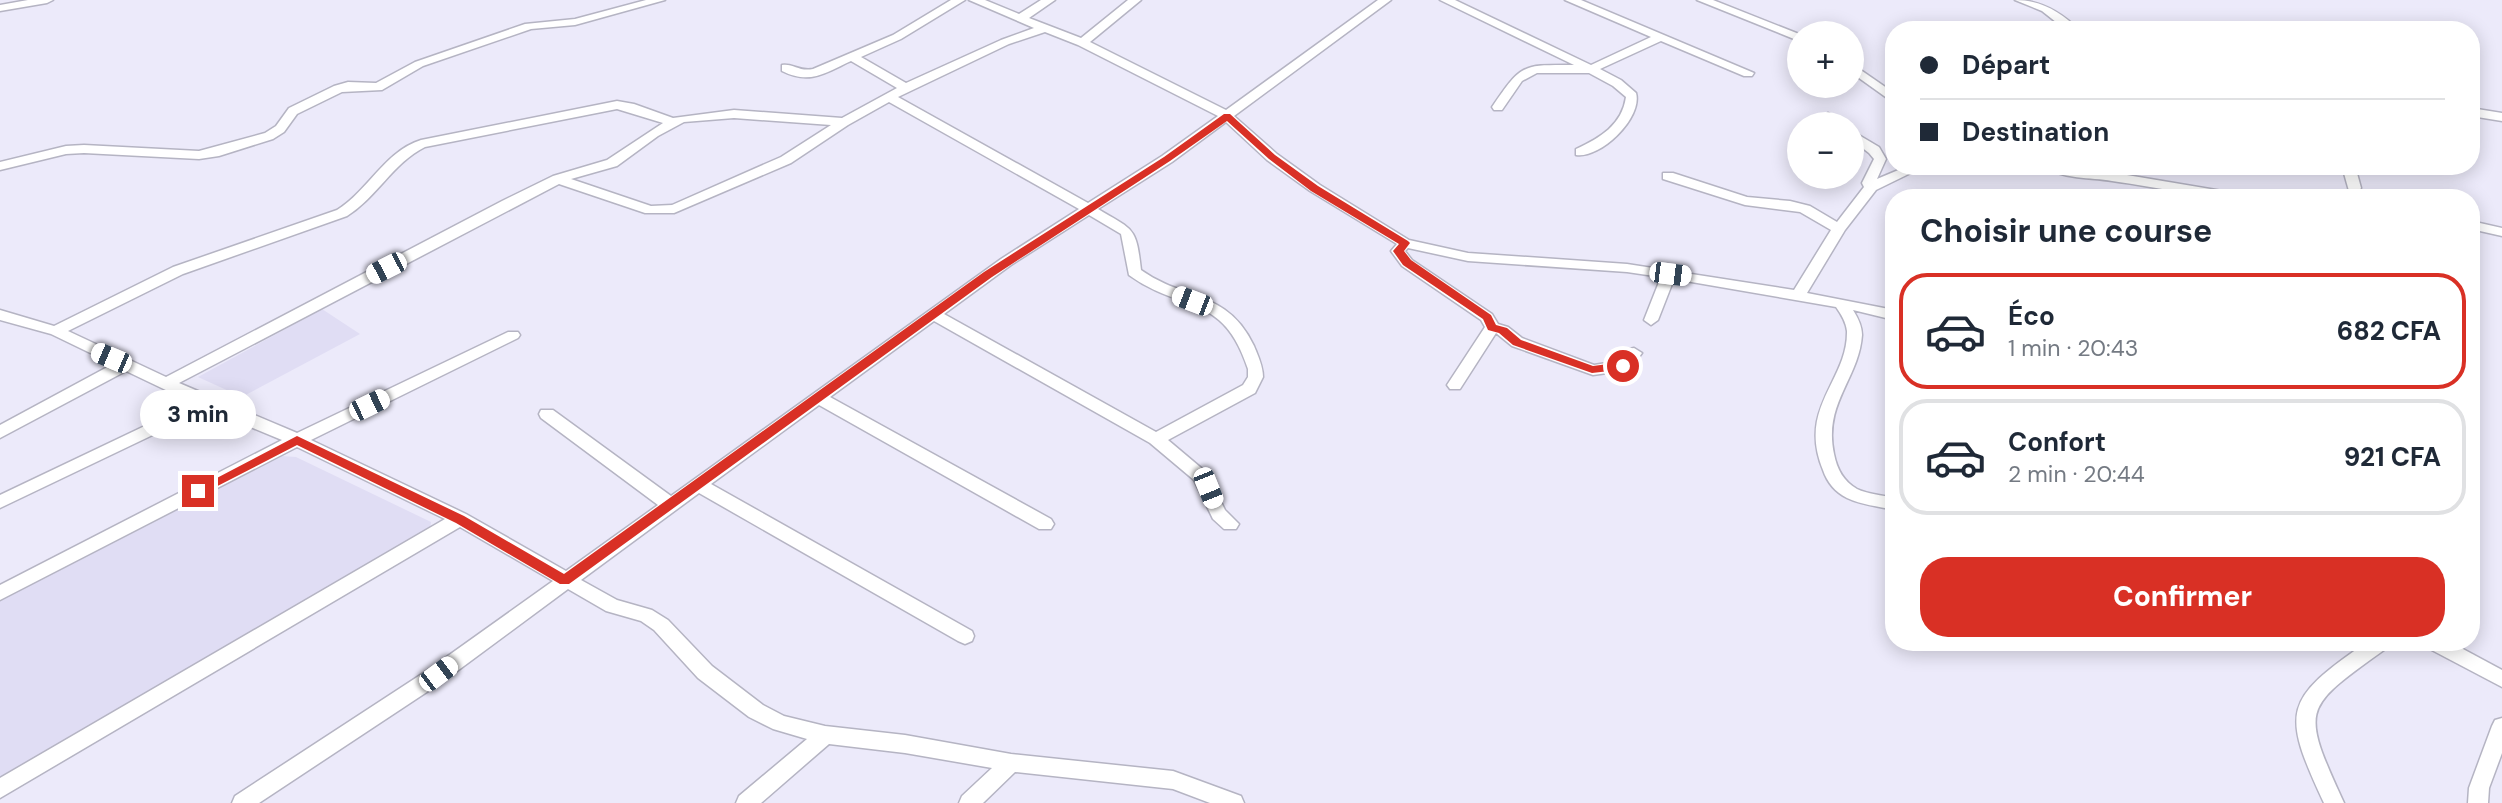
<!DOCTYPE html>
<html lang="fr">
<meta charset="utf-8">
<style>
:root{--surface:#fff;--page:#f6f6f7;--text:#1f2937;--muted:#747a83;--line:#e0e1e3;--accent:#d93025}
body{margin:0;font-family:"DM Sans",sans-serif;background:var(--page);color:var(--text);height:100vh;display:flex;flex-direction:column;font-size:26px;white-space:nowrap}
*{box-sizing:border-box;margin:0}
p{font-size:23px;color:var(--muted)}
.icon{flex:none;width:38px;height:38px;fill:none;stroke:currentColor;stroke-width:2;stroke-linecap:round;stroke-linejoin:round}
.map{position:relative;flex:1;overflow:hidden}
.panel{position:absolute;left:1885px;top:189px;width:595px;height:462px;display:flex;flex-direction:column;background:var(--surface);border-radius:28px;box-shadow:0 4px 18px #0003}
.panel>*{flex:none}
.guide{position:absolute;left:1885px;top:21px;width:595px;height:154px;border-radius:28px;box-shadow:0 4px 18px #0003;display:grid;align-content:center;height:154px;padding:0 35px;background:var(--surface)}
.buttons{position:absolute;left:1787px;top:21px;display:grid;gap:14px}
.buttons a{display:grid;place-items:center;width:77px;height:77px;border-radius:50%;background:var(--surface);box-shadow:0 4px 18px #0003;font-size:35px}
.end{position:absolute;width:32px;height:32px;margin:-16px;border:9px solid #d93025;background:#fff;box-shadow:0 0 0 4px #fff}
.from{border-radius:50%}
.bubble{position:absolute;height:49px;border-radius:24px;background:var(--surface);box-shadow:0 4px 18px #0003;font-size:23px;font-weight:800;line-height:49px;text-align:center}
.car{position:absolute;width:21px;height:42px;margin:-21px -10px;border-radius:9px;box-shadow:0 0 5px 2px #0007;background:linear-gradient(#fff 24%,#345 0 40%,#fff 0 76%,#345 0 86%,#fff 0)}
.guide b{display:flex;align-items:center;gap:24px;height:66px;font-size:26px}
.guide b+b{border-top:2px solid var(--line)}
.guide i{width:18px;height:18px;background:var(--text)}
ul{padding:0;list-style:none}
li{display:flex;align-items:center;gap:21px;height:116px;margin:0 14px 10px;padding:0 21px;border:4px solid var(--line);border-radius:28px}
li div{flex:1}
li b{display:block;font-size:26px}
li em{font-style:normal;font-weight:800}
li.current{border-color:var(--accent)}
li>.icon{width:63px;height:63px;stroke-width:1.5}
h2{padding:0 35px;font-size:32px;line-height:84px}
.button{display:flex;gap:14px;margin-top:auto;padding:14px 35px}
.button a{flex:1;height:80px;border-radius:28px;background:var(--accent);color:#fff;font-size:28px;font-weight:800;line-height:80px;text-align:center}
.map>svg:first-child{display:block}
.built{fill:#e0ddf4}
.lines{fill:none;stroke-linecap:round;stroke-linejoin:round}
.minor-casing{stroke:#b5b4c3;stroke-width:3}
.minor{fill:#fff;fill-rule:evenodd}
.route{fill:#d93025}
</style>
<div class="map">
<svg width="2502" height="803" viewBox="0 0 2502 803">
<rect width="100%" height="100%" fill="#eceafa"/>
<g class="built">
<path d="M322 309 360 334 242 397 198 377Z"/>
<path d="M282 456 296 457 431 522 430 529 0 779V601Z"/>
</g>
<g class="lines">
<g class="minor-casing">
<g id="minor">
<path d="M28 0H53L47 3 0 11V5Z"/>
<path d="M646 0H665L575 25 531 29 423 66 382 90 342 92 297 114 284 132 273 139 219 156 199 159 84 153 66 154 0 170V162L66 146 84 145 199 151 265 133 276 126 289 108 334 86 348 82 376 83 415 62 525 24 575 19Z"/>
<path d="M951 0H965L901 39 861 57 906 83 1001 40 1034 28 969 0H985L1019 14 1041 0H1055L1029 18 1081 38 1128 0H1141L1090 42 1226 110 1378 0H1391L1234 116 1277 154 1320 185 1409 240 1468 253 1627 264 1794 290 1831 230 1800 212 1745 205 1663 179V173H1673L1747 197 1790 201 1810 206 1837 222 1864 187 1862 183 1874 159 1869 153 1852 140V131L1879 147 1886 159 1877 179 1908 166H1925L1876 190 1845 230 1807 293 1894 310V320L1853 310C1858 318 1862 326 1862 335 1859 379 1823 403 1834 454 1837 469 1843 481 1857 489 1867 494 1882 495 1894 498V510C1878 506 1861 505 1847 498 1835 492 1827 482 1823 470 1797 407 1848 381 1847 331 1846 322 1841 314 1836 307L1674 279 1658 320 1651 325 1644 320 1661 277 1627 272 1468 261 1408 248 1405 251 1412 260 1492 314 1498 324 1508 327 1522 338 1594 365 1619 361 1629 349 1634 348 1642 353 1629 370 1593 375 1512 346 1496 333 1460 389H1450L1447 385 1485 327 1481 320 1402 266 1391 251 1397 244 1310 191 1267 160 1226 122 1172 162 1098 209C1135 231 1136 227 1141 270 1184 301 1228 290 1254 346 1258 356 1263 366 1263 377L1255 393 1168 440 1206 472 1225 510 1239 524 1236 529H1224L1213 519 1194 480 1150 443 934 321 830 397 1051 519 1054 524 1051 529H1039L819 405 711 484 972 631 974 636 972 641 965 644 958 641 699 493 581 580 617 600 652 610 668 620 712 666 763 705 784 716 825 726 905 735 1011 754 1173 771 1241 796 1244 803H1210L1173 789 1015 772 983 803H959L962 796 992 768 905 753 829 744 761 803H736L739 796 807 739 773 729 749 717 698 678 654 630 641 621 606 611 568 589 445 680 259 803H232L235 796 431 668 553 581 460 527 0 798V778L445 519 297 447 0 600V585L282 440 207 409 0 508V495L193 403 126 371 0 438V425L113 364 51 334 0 320V310L54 326 173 267 337 210C368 191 385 151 421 140L617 101 634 104 673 118 734 110 842 118 897 88 851 61C825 73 810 85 782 71V65C793 63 799 72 813 69L893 35ZM1045 32 1078 45 1218 116 1162 156 1088 203 898 97 1009 44ZM889 102 1079 209 1001 259 671 496 553 410H541L539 414 541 418 658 505 566 571 466 514 311 440 518 338 520 335 518 332H508L297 433 179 383 559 184 645 213H674L791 163 848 125ZM617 109 663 123 607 160 553 176 502 201 166 377 68 331 183 274 347 216C377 197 393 163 425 147ZM734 118 831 125 781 157 672 205 651 206 571 179 617 166 658 136 684 122ZM1089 215 1121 234 1129 275C1183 314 1223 292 1248 369V377L1243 385 1156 432 944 314 1011 265Z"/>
<path d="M1440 0H1455L1591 65 1651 37 1565 0H1581L1754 73 1752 76H1744L1661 41 1600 69 1621 80 1636 93C1643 118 1600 159 1576 155V149C1600 138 1622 125 1626 97L1613 86 1589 73H1537L1522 81 1502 110H1494L1492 107C1522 63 1522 65 1574 65Z"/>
<path d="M1697 0H1713L1799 34V41Z"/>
<path d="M2015 0C2041 0 2061 12 2079 30H2066L2042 11Z"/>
<path d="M1852 64 1894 93V103L1852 73Z"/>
<path d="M2471 108 2502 113V121L2471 116Z"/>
<path d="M1828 113 1844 124H1830L1822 117Z"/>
<path d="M2045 166 2109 172 2240 194 2246 198C2201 198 2157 187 2112 181 2091 177 2062 180 2045 166Z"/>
<path d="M2342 166H2355L2361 188 2359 191H2349Z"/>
<path d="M2471 221 2502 228V236L2471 229Z"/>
<path d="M2367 642H2390L2388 647C2303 709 2299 705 2344 803H2324C2281 711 2283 700 2367 642Z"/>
<path d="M2424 642H2450L2502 670V687L2426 647Z"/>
<path d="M2502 718V753L2489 788 2488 803H2468L2469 788 2492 726 2495 720Z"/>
</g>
</g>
<use href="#minor" class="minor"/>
</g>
<path class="route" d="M1224 114H1230L1275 155 1318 186 1408 241 1410 243 1404 251 1411 260 1491 315 1496 325 1507 328 1521 340 1593 366 1623 362 1627 363V369L1592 373 1513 345 1499 333 1488 330 1483 319 1403 265 1393 251 1399 244 1311 191 1269 159 1227 121 1170 161 992 277 569 584H560L456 523 297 445 202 494H194L192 491 297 436 464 516 564 574 984 272 1164 157Z"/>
</svg>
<div class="buttons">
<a>+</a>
<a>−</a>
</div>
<i class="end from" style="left:1623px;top:366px"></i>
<i class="end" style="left:198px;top:491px"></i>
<div class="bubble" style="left:140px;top:390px;width:116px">3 min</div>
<i class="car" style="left:386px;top:268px;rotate:243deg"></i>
<i class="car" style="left:1670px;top:274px;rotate:97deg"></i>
<i class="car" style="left:1192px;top:301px;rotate:291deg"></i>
<i class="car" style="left:111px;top:358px;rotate:293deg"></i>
<i class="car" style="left:369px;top:405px;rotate:64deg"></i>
<i class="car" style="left:1208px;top:488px;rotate:158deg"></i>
<i class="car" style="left:438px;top:674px;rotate:53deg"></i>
<div class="guide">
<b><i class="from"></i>Départ</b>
<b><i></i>Destination</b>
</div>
<section class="panel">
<h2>Choisir une course</h2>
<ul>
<li class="current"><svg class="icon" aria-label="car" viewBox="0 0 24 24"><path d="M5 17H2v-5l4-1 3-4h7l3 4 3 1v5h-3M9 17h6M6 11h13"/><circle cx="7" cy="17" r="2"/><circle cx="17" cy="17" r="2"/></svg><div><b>Éco</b><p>1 min · 20:43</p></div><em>682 CFA</em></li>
<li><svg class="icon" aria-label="car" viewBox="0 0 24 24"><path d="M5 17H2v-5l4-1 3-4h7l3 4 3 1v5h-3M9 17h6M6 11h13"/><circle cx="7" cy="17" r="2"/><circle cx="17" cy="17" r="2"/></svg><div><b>Confort</b><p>2 min · 20:44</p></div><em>921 CFA</em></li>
</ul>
<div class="button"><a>Confirmer</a></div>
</section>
</div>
